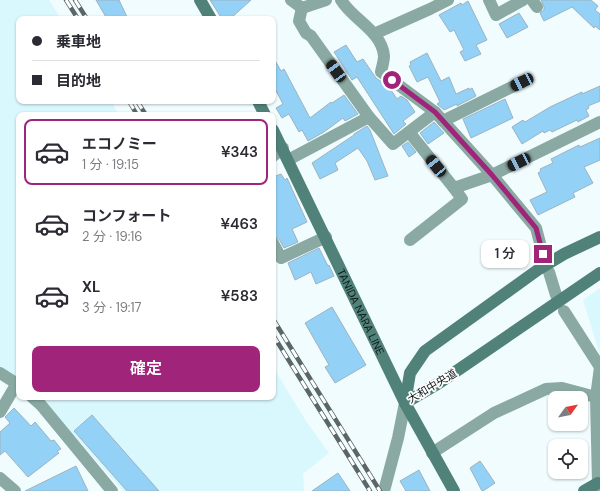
<!DOCTYPE html>
<html lang="ja">
<meta charset="utf-8">
<style>
:root{--surface:#fff;--page:#f2f2f3;--text:#2b2b33;--muted:#7c7c81;--line:#e1e1e2;--accent:#9f247a}
body{margin:0;font-family:"DM Sans","Noto Sans JP",sans-serif;background:var(--page);color:var(--text);height:100vh;display:flex;flex-direction:column;font-size:15px;white-space:nowrap}
*{box-sizing:border-box;margin:0}
p{font-size:13px;color:var(--muted)}
.icon{flex:none;width:22px;height:22px;fill:none;stroke:currentColor;stroke-width:2;stroke-linecap:round;stroke-linejoin:round}
.map{position:relative;flex:1;overflow:hidden}
.details{position:absolute;left:16px;top:112px;width:260px;height:288px;display:flex;flex-direction:column;background:var(--surface);border-radius:8px;box-shadow:0 1px 3px #0004}
.details>*{flex:none}
.guide{position:absolute;left:16px;top:16px;width:260px;height:88px;border-radius:8px;box-shadow:0 1px 3px #0004;display:grid;align-content:center;height:88px;padding:0 16px;background:var(--surface)}
.needle{width:26px;rotate:57deg}
.buttons{position:absolute;left:548px;top:391px;display:grid;gap:8px}
.buttons a{display:grid;place-items:center;width:40px;height:40px;border-radius:8px;background:var(--surface);box-shadow:0 1px 3px #0004;font-size:20px}
.end{position:absolute;width:18px;height:18px;margin:-9px;border:5px solid #9f247a;background:#fff;box-shadow:0 0 0 2px #fff}
.from{border-radius:50%}
.bubble{position:absolute;height:28px;border-radius:8px;background:var(--surface);box-shadow:0 1px 3px #0004;font-size:13px;font-weight:600;line-height:28px;text-align:center}
.car{position:absolute;width:12px;height:24px;margin:-12px -6px;border-radius:5px;box-shadow:0 0 3px 1px #0007;background:linear-gradient(#222 24%,#8ab4d8 0 40%,#222 0 76%,#8ab4d8 0 86%,#222 0)}
.guide b{display:flex;align-items:center;gap:14px;height:38px;font-size:15px}
.guide b+b{border-top:1px solid var(--line)}
.guide i{width:10px;height:10px;background:var(--text)}
ul{padding:7px 0 0;list-style:none}
li{display:flex;align-items:center;gap:12px;height:66px;margin:0 8px 6px;padding:0 8px;border:2px solid transparent;border-radius:8px}
li div{flex:1}
li b{display:block;font-size:15px}
li em{font-style:normal;font-weight:600}
li.active{border-color:var(--accent)}
li>.icon{width:36px;height:36px;stroke-width:1.5}
.primary-button{display:flex;gap:8px;margin-top:auto;padding:8px 16px}
.primary-button a{flex:1;height:46px;border-radius:8px;background:var(--accent);color:#fff;font-size:16px;font-weight:600;line-height:46px;text-align:center}
.map>svg:first-child{display:block}
.built{fill:#d9f8fd}
.building{fill:#93d1f6;stroke:#9db3c0}
.lines{fill:none;stroke-linecap:round;stroke-linejoin:round}
.street{stroke:#89a9a2;stroke-width:12}
.secondary{stroke:#508279;stroke-width:12}
.rail-casing{stroke:#5b6667;stroke-width:4.5}
.rail{stroke:#fff;stroke-width:3;stroke-dasharray:9;stroke-linecap:butt}
.route{stroke:#9f247a;stroke-width:5}
.labels{text-anchor:middle;stroke-width:3.5;stroke-linejoin:round;paint-order:stroke}
.street-label{font-size:11px;fill:#0f1a1b;stroke:#fff}
</style>
<div class="map">
<svg width="600" height="491" viewBox="0 0 600 491">
<rect width="100%" height="100%" fill="#f1fcfe"/>
<g class="built">
<path d="M0 0H49L61 19H19V101H111L119 115H19V380L0 368Z"/>
<path d="M600 288V355L583 300Z"/>
<path d="M273 367 306 421 329 453 303 474 304 491H123L40 397H273Z"/>
</g>
<g class="building">
<path d="M96 0H119L128 19H107Z"/>
<path d="M210 0H251L230 19H222Z"/>
<path d="M541 0H591L598 6 595 10 600 14V30L595 26 594 28 572 7 544 21 540 13 544 10V7Z"/>
<path d="M468 1 487 40 476 45 481 54 465 61 460 52 464 50 454 30 450 32 439 15 461 3 462 5Z"/>
<path d="M519 13 528 27 507 38 499 24Z"/>
<path d="M346 45 357 62 363 59 376 78 389 87 397 99 401 96 407 100 415 112 403 121 406 124 394 134 357 77 352 80 334 52Z"/>
<path d="M427 53 441 81 449 77 456 94 469 88V90L472 88 476 96 457 106V104L444 110 437 104 440 102 428 77 417 82 409 66 411 65 410 62Z"/>
<path d="M273 57 281 71 284 69 310 118 331 102 332 103 344 95 358 114 345 121 343 118 324 132 308 141 302 130 299 132 289 114 282 118 276 108 283 104 273 85Z"/>
<path d="M600 86V101L588 106 589 108 586 110 589 116 578 122 577 120 552 132 550 130 544 133 543 131 522 144 512 127 523 120 525 122 550 107 582 92V94Z"/>
<path d="M505 99 513 118 471 138 463 119Z"/>
<path d="M434 122 444 133 428 144 420 133Z"/>
<path d="M367 126 370 130 388 176 375 180 367 161 358 148 335 163 338 170 320 179 312 163 354 135V134Z"/>
<path d="M600 138V160L584 167 593 183 573 193 575 197 538 215 530 200 547 192 538 173 541 171 540 169 553 163 551 159 579 145 580 147Z"/>
<path d="M408 142 416 152 409 157 402 146Z"/>
<path d="M281 174 285 180 287 178 307 222 292 229 298 242 284 248 279 239 273 236V177Z"/>
<path d="M319 248 328 266 329 265 334 276 316 284 311 272 295 280 288 263Z"/>
<path d="M332 307 366 365 335 383 325 367 329 365 305 323Z"/>
<path d="M14 408 31 426 35 422 51 441 54 440 61 449 57 451 59 453 28 477 5 451 0 455V432L10 423 5 417Z"/>
<path d="M92 415 159 491H127L74 431Z"/>
<path d="M480 461 495 483 483 491H482L470 468Z"/>
<path d="M76 466 88 491H25Z"/>
<path d="M419 470 430 491H406L400 481Z"/>
<path d="M338 473 350 491H312Z"/>
</g>
<g class="lines">
<g class="street">
<path d="M291 0 302 8 326 0"/>
<path d="M341 0C353 20 382 31 384 56 384 61 382 67 381 72L435 112 492 175 536 228 543 254"/>
<path d="M489 0 496 15 523 0"/>
<path d="M532 0 537 7"/>
<path d="M302 8 299 21 306 33 311 36 369 117 393 144 435 112"/>
<path d="M374 34 430 9 448 0"/>
<path d="M443 121 522 82"/>
<path d="M409 132 454 188 492 175 600 122"/>
<path d="M273 156 283 148"/>
<path d="M288 160 369 117"/>
<path d="M410 240 462 199 454 188"/>
<path d="M273 243 281 258 326 237"/>
<path d="M549 272 556 295"/>
<path d="M564 311 600 367 596 397 598 483 600 491"/>
<path d="M0 373 19 385"/>
<path d="M32 397 41 405 112 491"/>
<path d="M0 412 17 383"/>
<path d="M432 453 494 413 546 389 562 388 596 397"/>
<path d="M0 478 15 491"/>
<path d="M384 491 398 438 405 403"/>
</g>
<g class="secondary">
<path d="M200 0 211 19"/>
<path d="M258 101 265 115"/>
<path id="s1" d="M273 130 405 403 454 491"/>
<path d="M405 403 410 373 425 351 539 269 564 254 600 237"/>
<path d="M405 403 439 383 600 273"/>
<path d="M584 491 598 483"/>
</g>
<g class="rail-casing">
<g id="rail">
<path d="M66 0 78 19"/>
<path d="M75 0 87 19"/>
<path d="M129 101 137 115"/>
<path d="M137 101 146 115"/>
<path d="M273 319 380 491"/>
<path d="M273 335 370 491"/>
</g>
</g>
<use href="#rail" class="rail"/>
</g>
<g class="lines">
<path class="route" d="M392 80 435 112 492 175 536 228 543 254"/>
</g>
<g class="labels">
<g class="street-label">
<text dy="4" stroke="none"><textPath href="#s1" startOffset="202">TANIDA NARA LINE</textPath></text>
<text transform="translate(432 386) rotate(-31)" y="4">大和中央道</text>
</g>
</g>
</svg>
<div class="buttons">
<a><svg class="needle" viewBox="-14 -14 28 28"><path d="M0-13l5 13h-10z" fill="#e53935"/><path d="M0 13l5-13h-10z" fill="#7c7c81"/></svg></a>
<a><svg class="icon" aria-label="locate" viewBox="0 0 24 24"><circle cx="12" cy="12" r="6"/><path d="M12 2v4M12 18v4M2 12h4M18 12h4"/></svg></a>
</div>
<i class="end from" style="left:392px;top:80px"></i>
<i class="end" style="left:543px;top:254px"></i>
<div class="bubble" style="left:481px;top:240px;width:48px">1 分</div>
<i class="car" style="left:336px;top:71px;rotate:324deg"></i>
<i class="car" style="left:522px;top:82px;rotate:244deg"></i>
<i class="car" style="left:519px;top:162px;rotate:244deg"></i>
<i class="car" style="left:436px;top:166px;rotate:321deg"></i>
<div class="guide">
<b><i class="from"></i>乗車地</b>
<b><i></i>目的地</b>
</div>
<section class="details">
<ul>
<li class="active"><svg class="icon" aria-label="car" viewBox="0 0 24 24"><path d="M5 17H2v-5l4-1 3-4h7l3 4 3 1v5h-3M9 17h6M6 11h13"/><circle cx="7" cy="17" r="2"/><circle cx="17" cy="17" r="2"/></svg><div><b>エコノミー</b><p>1 分 · 19:15</p></div><em>¥343</em></li>
<li><svg class="icon" aria-label="car" viewBox="0 0 24 24"><path d="M5 17H2v-5l4-1 3-4h7l3 4 3 1v5h-3M9 17h6M6 11h13"/><circle cx="7" cy="17" r="2"/><circle cx="17" cy="17" r="2"/></svg><div><b>コンフォート</b><p>2 分 · 19:16</p></div><em>¥463</em></li>
<li><svg class="icon" aria-label="car" viewBox="0 0 24 24"><path d="M5 17H2v-5l4-1 3-4h7l3 4 3 1v5h-3M9 17h6M6 11h13"/><circle cx="7" cy="17" r="2"/><circle cx="17" cy="17" r="2"/></svg><div><b>XL</b><p>3 分 · 19:17</p></div><em>¥583</em></li>
</ul>
<div class="primary-button"><a>確定</a></div>
</section>
</div>
